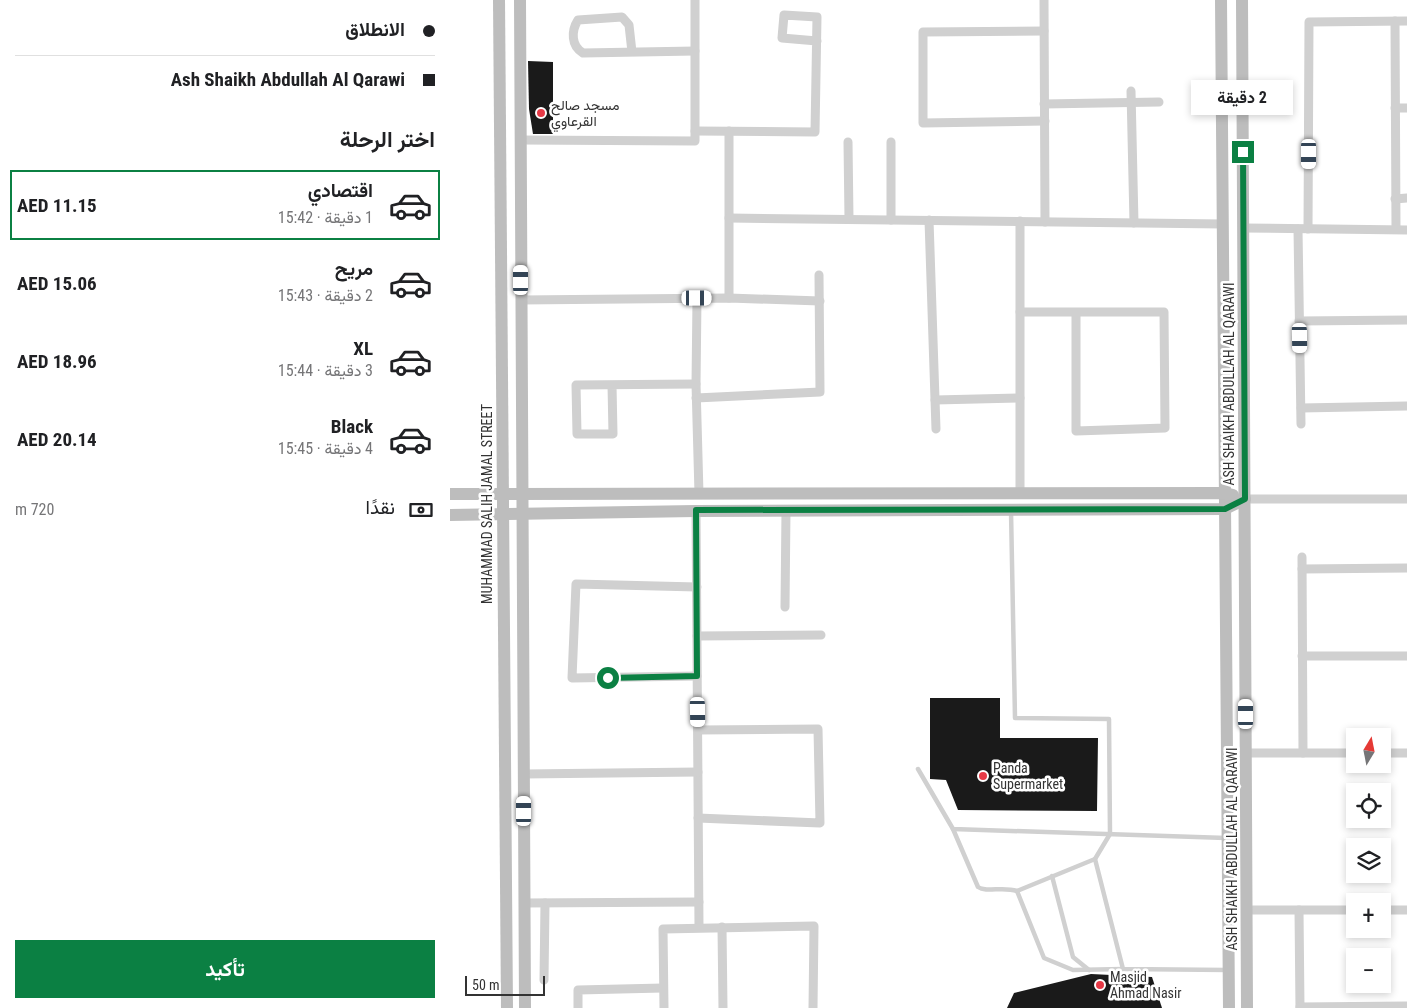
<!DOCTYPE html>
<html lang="ar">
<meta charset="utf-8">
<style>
:root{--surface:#fff;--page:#f2f2f2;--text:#202124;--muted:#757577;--line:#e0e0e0;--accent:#0b8043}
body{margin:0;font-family:"Roboto Condensed",Vazirmatn,sans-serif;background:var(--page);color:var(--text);direction:rtl;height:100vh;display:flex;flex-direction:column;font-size:19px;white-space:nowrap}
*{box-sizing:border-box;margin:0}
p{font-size:16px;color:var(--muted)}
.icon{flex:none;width:28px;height:28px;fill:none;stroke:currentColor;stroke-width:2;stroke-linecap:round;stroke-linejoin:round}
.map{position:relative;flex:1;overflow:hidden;direction:ltr}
.panel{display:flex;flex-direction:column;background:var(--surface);width:450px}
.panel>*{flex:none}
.banner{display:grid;align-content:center;height:110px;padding:0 15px;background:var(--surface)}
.needle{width:32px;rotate:10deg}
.buttons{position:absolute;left:896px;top:728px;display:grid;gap:10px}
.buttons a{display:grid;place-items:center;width:45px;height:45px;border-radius:0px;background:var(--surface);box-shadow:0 2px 8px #0003;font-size:25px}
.scale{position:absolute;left:15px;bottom:12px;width:80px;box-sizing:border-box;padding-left:5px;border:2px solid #333;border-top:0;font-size:14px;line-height:18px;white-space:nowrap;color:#333;-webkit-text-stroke:4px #fff;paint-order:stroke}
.end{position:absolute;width:22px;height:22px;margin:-11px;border:6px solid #0b8043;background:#fff;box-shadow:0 0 0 2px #fff}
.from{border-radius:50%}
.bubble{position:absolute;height:35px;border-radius:0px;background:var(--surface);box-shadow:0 2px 8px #0003;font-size:16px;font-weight:700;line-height:35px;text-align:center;direction:rtl}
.car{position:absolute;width:15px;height:30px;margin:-15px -8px;border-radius:6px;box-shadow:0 0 4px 1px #0007;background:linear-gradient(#fff 24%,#345 0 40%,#fff 0 76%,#345 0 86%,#fff 0)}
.banner b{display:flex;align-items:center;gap:18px;height:48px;font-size:19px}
.banner b+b{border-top:1px solid var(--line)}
.banner i{width:12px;height:12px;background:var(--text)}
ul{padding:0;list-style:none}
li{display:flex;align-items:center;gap:15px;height:70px;margin:0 10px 8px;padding:0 5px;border:2px solid transparent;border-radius:0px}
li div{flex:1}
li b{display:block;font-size:19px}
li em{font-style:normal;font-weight:700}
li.selected{border-color:var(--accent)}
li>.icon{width:45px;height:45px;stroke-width:1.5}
h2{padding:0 15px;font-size:22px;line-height:60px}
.pay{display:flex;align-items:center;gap:12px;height:55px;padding:0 15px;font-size:19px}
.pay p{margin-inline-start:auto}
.primary-button{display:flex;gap:10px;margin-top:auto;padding:10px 15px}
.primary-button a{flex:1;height:58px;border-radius:0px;background:var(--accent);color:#fff;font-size:20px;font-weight:700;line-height:58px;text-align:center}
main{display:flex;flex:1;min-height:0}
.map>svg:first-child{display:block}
.building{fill:#1a1a1a}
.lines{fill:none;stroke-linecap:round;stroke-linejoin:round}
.lane{stroke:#d0d0d0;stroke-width:4.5}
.street{stroke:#d0d0d0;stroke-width:9}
.secondary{stroke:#bdbdbd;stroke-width:12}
.route{stroke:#0b8043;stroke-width:6}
.poi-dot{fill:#e63946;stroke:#fff;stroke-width:2}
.labels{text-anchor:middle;stroke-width:5;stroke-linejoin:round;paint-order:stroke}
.poi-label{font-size:14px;fill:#333;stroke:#fff;text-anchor:start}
.street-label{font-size:14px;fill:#333;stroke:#fff}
</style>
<main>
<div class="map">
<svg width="957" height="1008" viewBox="0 0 957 1008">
<rect width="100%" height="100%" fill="#fff"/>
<g class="building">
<path d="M78 61 103 62V134H83L79 109Z"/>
<path d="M480 698H550V738H648L647 811 508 810 496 780 480 779Z"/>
<path d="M641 974 702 977 712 1008H557L564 993Z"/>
</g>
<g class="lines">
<g class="lane">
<path d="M561 511 565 718 659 719 660 834 645 859 673 969 777 970"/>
<path d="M468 769 503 829 776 838"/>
<path d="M503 829 528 887C537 893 552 886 567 891"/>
<path d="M645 859 567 891 594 958 623 970 673 969"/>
<path d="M602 876 623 957 639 970"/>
</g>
<g class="street">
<path d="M594 0 595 222"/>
<path d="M945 21 946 229"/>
<path d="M594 31 473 32V123L595 121"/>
<path d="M182 52 179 25 172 17 128 20C121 31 121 46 133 53L245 51"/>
<path d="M681 91 684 223"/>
<path d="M594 104 709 102"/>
<path d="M945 108H957"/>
<path d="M245 131 365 132 367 17 334 15 332 38 367 41"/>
<path d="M279 131V298"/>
<path d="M70 140 245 141V0"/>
<path d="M398 142 399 219"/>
<path d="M945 199 957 198"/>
<path d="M279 218 773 224"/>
<path d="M441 220V142"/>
<path d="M479 220 486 429"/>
<path d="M793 228 957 230"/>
<path d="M848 229 851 424"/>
<path d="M858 229 859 22 957 21"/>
<path d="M247 299 246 384 249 494"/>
<path d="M71 300 279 298 370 301"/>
<path d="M570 312H714L715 428 626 431V312"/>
<path d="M849 321 957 320"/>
<path d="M162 385 163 434H127L126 385 246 384"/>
<path d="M246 398 370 392 369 275"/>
<path d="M485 400 570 398"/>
<path d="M851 408 957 406"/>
<path d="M570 493V221"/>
<path d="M795 499H957"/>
<path d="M246 511 249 927"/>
<path d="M852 557 853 753"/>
<path d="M852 569 957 568"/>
<path d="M247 587 126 584 122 678 247 676"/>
<path d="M335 607 336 510"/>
<path d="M247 636 371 635"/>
<path d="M852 656H957"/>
<path d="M248 730 368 729 370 823 248 818"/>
<path d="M796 753H905"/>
<path d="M932 753H957"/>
<path d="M74 774 248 772"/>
<path d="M74 903 249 902"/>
<path d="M797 910H905"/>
<path d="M849 910 850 1008"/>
<path d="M932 910H957"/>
<path d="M272 927 273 1008"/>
<path d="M94 980 95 903"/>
<path d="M850 1007 957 1006"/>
<path d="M128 1008V990L213 988"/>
<path d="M214 1008 213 929 364 926 363 1008"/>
</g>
<g class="secondary">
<path d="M49 0 57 1008"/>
<path d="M70 0 75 1008"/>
<path d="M771 0 779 1008"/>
<path d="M792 0 797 1008"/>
<path d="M0 494 775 493 783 495"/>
<path d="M0 515 246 511 775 509 795 499"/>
</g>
</g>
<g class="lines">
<path class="route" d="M158 678 247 676 246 510 775 509 795 499 793 152"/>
</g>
<g class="poi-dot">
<circle cx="91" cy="113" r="5"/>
<circle cx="533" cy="776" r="5"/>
<circle cx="650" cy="985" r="5"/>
</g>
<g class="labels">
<g class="poi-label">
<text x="101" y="110">مسجد صالح<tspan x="101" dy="16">القرعاوي</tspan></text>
<text x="543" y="773">Panda<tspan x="543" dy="16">Supermarket</tspan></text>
<text x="660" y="982">Masjid<tspan x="660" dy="16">Ahmad Nasir</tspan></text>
</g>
<g class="street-label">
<text transform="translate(779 384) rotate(-90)" y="5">ASH SHAIKH ABDULLAH AL QARAWI</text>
<text transform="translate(37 504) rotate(-90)" y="5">MUHAMMAD SALIH JAMAL STREET</text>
<text transform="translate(782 849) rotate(-90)" y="5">ASH SHAIKH ABDULLAH AL QARAWI</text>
</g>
</g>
</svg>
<div class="buttons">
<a><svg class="needle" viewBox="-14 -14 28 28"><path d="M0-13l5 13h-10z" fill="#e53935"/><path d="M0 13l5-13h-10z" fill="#757577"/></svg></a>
<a><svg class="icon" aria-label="locate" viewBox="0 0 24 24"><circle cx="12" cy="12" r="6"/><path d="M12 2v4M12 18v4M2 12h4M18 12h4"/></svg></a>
<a><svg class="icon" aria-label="layers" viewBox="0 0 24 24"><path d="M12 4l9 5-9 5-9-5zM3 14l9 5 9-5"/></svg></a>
<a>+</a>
<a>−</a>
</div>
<div class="scale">50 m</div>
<i class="end from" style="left:158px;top:678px"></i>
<i class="end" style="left:793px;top:152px"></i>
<div class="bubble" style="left:741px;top:80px;width:102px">2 دقيقة</div>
<i class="car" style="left:859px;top:154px;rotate:180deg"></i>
<i class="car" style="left:71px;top:280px;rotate:0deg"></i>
<i class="car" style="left:247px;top:298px;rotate:90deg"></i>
<i class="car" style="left:850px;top:338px;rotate:179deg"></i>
<i class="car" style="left:248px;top:712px;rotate:179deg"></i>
<i class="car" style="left:796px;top:714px;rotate:0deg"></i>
<i class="car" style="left:74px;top:811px;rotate:0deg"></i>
</div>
<section class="panel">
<div class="banner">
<b><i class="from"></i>الانطلاق</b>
<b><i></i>Ash Shaikh Abdullah Al Qarawi</b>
</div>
<h2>اختر الرحلة</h2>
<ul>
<li class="selected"><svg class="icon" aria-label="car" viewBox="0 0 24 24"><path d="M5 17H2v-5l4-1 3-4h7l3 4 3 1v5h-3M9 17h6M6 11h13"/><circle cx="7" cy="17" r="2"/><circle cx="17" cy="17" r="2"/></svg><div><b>اقتصادي</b><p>1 دقيقة · 15:42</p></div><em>AED 11.15</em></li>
<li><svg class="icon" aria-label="car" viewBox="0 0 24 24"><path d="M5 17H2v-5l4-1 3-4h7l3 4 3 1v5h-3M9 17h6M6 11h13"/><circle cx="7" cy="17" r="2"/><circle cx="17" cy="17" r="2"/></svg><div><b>مريح</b><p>2 دقيقة · 15:43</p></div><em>AED 15.06</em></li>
<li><svg class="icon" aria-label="car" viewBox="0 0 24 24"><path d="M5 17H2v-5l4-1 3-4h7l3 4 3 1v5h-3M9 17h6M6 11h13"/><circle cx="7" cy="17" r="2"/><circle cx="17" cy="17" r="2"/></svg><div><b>XL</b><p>3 دقيقة · 15:44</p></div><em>AED 18.96</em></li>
<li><svg class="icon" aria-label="car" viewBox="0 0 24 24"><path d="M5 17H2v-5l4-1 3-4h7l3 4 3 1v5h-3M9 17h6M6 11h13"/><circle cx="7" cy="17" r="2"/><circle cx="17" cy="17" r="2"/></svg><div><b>Black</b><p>4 دقيقة · 15:45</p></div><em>AED 20.14</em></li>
</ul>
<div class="pay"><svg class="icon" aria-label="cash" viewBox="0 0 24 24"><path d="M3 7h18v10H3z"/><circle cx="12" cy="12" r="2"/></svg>نقدًا<p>720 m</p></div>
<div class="primary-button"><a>تأكيد</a></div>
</section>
</main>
